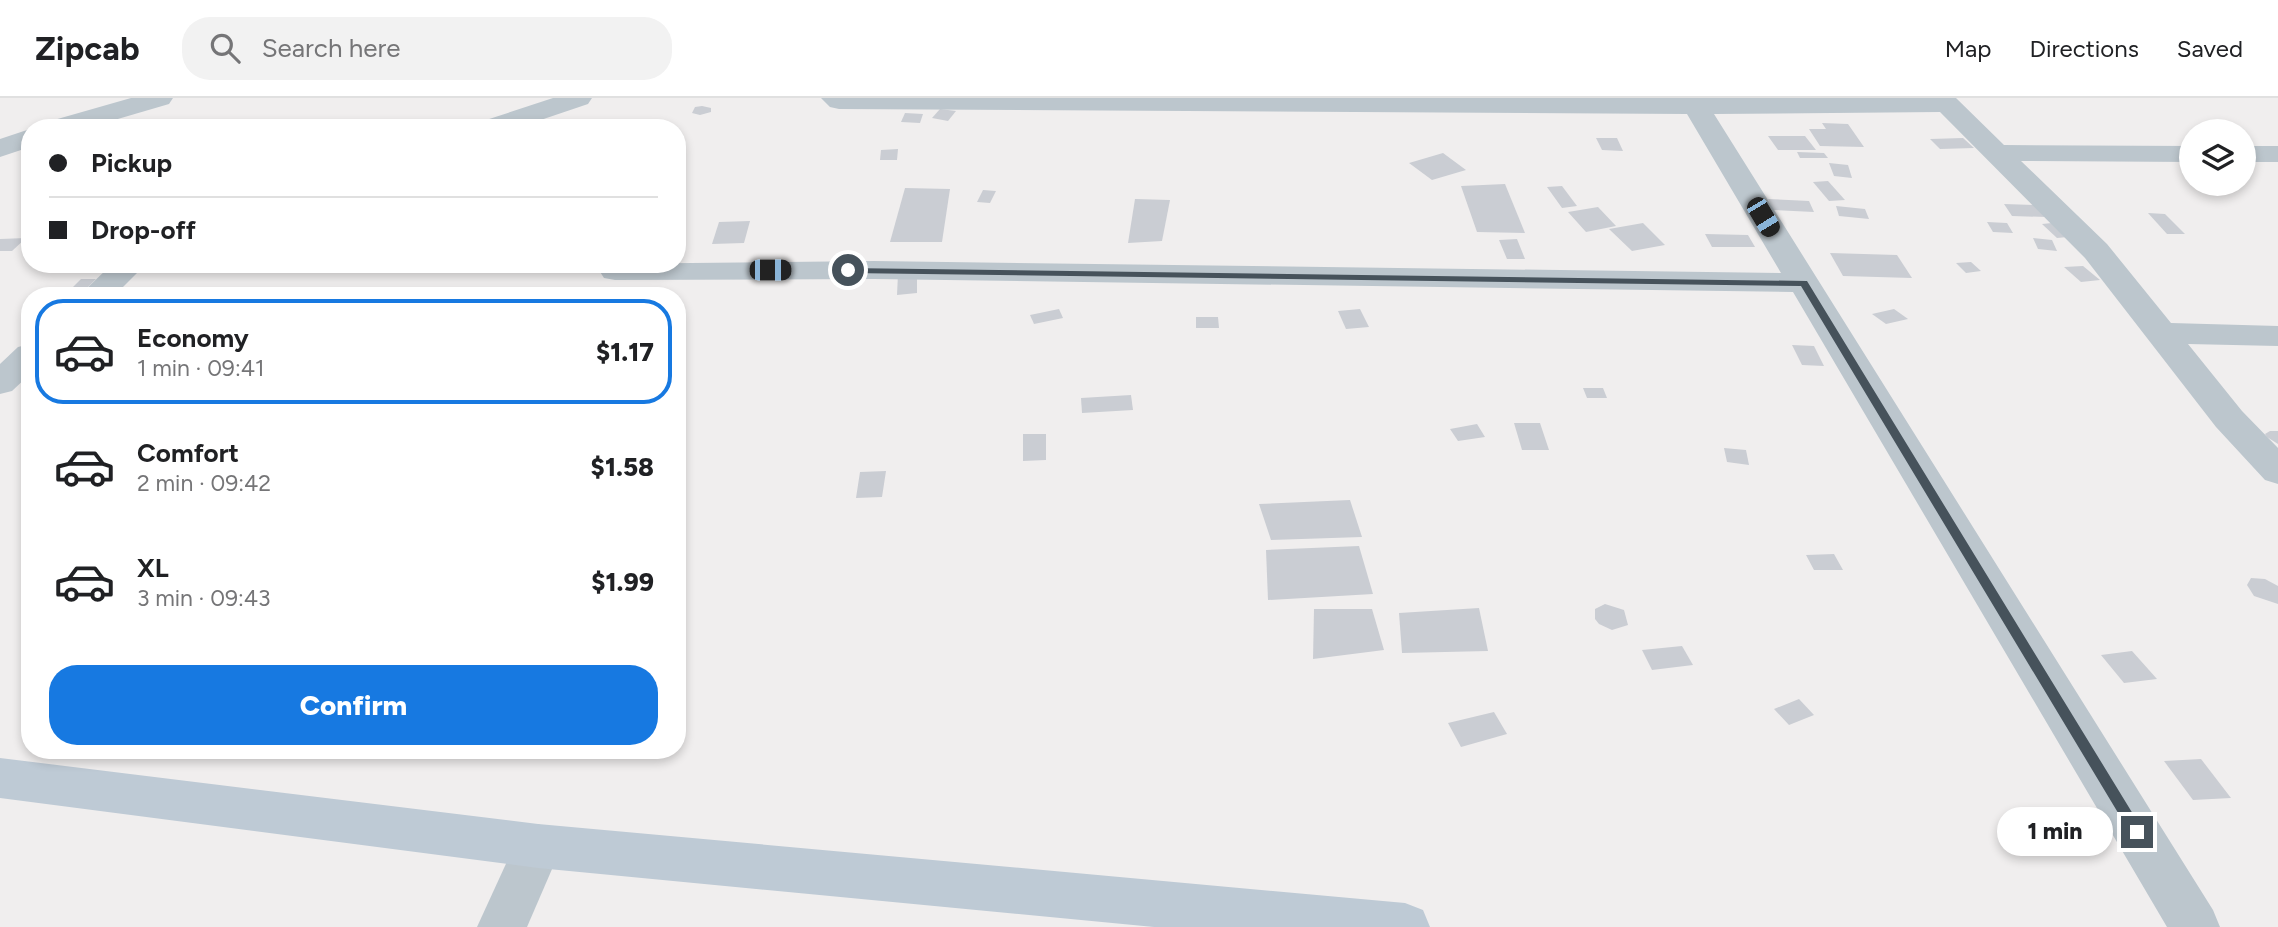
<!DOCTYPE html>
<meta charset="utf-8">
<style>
:root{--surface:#fff;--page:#f2f2f2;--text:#202124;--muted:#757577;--line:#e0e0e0;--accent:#1779e1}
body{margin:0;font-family:Figtree,sans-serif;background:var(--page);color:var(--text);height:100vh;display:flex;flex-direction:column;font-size:26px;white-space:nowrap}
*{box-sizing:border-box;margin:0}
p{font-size:23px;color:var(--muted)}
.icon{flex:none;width:38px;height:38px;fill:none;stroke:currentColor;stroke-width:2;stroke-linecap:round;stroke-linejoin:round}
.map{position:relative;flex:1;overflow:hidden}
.sheet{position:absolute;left:21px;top:189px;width:665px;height:472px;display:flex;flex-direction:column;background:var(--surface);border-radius:28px;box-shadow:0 4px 10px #0003}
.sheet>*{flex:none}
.hud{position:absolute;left:21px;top:21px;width:665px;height:154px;border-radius:28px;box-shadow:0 4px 10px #0003;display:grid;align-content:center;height:154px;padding:0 28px;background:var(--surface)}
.controls{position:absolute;left:2179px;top:21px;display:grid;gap:14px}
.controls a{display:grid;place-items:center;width:77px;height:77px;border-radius:50%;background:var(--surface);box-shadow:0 4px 10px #0003;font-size:35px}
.end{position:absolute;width:32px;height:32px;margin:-16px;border:9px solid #46525b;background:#fff;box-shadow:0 0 0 4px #fff}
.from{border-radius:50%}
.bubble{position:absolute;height:49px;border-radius:24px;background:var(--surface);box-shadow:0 4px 10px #0003;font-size:23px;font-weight:800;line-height:49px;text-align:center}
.car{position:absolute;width:21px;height:42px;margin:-21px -10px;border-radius:9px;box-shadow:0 0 5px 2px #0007;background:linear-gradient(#222 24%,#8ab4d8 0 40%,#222 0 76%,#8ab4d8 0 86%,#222 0)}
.hud b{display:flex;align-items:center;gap:24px;height:66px;font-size:26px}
.hud b+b{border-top:2px solid var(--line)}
.hud i{width:18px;height:18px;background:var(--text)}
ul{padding:12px 0 0;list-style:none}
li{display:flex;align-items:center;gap:21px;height:105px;margin:0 14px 10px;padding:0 14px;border:4px solid transparent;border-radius:28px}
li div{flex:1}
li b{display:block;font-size:26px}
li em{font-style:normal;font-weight:800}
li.selected{border-color:var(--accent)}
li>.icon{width:63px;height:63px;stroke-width:1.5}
.cta{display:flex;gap:14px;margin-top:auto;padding:14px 28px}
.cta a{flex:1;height:80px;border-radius:28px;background:var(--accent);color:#fff;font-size:28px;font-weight:800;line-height:80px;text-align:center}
header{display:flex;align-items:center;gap:42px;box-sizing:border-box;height:98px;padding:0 35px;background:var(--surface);border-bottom:2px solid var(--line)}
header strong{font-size:33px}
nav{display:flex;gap:38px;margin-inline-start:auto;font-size:24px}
.search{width:490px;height:63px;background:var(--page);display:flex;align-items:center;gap:18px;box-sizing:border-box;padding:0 24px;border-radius:28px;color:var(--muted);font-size:26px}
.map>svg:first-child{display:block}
.building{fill:#cacdd3}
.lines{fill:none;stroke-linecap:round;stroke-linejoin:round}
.street{fill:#bcc6cd;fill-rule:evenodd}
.secondary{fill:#becad5;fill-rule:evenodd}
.route{fill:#46525b}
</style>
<header>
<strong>Zipcab</strong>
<div class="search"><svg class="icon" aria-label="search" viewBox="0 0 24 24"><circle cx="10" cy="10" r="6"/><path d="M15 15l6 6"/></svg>Search here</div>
<nav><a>Map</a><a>Directions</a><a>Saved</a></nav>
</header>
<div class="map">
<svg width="2278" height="829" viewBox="0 0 2278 829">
<rect width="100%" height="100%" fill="#f0eeee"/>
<g class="building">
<path d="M702 8 711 10V14L700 17 692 15 695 9Z"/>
<path d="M940 11 956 13 948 23 932 20Z"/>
<path d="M905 15 923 16 920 25 901 24Z"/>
<path d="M1822 25 1848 26 1864 49 1820 48 1809 31H1826Z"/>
<path d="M1768 38H1805L1816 52H1778Z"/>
<path d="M1596 40H1617L1623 53 1602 52Z"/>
<path d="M1963 40 1974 50 1940 51 1930 41Z"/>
<path d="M898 51 897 62H880L881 52Z"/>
<path d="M1797 54 1824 55 1828 60H1800Z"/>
<path d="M1443 55 1466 72 1432 82 1409 65Z"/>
<path d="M1829 65 1848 67 1852 80 1834 78Z"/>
<path d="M1828 83 1845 102 1829 103 1813 84Z"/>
<path d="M1505 86 1525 135 1477 134 1461 88Z"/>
<path d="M1562 88 1577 108 1562 110 1547 89Z"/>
<path d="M905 90 950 91 942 144H890Z"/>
<path d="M983 92 996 93 990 105 977 104Z"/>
<path d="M1135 101 1170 102 1162 143 1128 145Z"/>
<path d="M1768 101 1809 103 1814 114 1773 112Z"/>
<path d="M2004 106 2037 107 2047 119 2012 118Z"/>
<path d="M1836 108 1865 111 1869 121 1839 118Z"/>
<path d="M1598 109 1616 128 1586 134 1568 114Z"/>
<path d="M2148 115 2165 116 2185 136H2167Z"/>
<path d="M750 123 744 145 712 146 719 124Z"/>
<path d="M1987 124 2007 125 2013 135 1993 134Z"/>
<path d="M2062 124 2078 138 2057 140 2042 126Z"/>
<path d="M1643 125 1665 147 1632 153 1609 131Z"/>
<path d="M1705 136 1748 137 1755 149H1712Z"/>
<path d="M26 140 12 153H0V141Z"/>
<path d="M2033 140 2052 142 2057 153 2038 151Z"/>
<path d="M1517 141 1525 161H1507L1499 142Z"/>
<path d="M1830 155 1897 157 1912 180 1843 178Z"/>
<path d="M1971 164 1981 173 1966 175 1956 165Z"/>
<path d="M2083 168 2100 182 2081 184 2064 169Z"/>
<path d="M917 175V195L897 197 898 176Z"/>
<path d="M81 181H96L84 193H69Z"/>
<path d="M1059 211 1063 220 1034 226 1030 217Z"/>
<path d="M1360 211 1369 229 1346 231 1338 213Z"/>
<path d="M1894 211 1908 221 1886 226 1872 216Z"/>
<path d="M1196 219H1218L1219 230H1196Z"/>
<path d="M1792 247 1814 248 1824 268 1802 267Z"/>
<path d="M1583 290H1603L1607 300H1587Z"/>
<path d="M1131 297 1133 312 1082 315 1081 300Z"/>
<path d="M1514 325H1540L1549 352H1522Z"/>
<path d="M1477 326 1485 339 1458 343 1450 331Z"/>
<path d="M2270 333H2278V346L2267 339 2265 336Z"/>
<path d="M1023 336H1046V362L1023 363Z"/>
<path d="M1724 350 1746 352 1749 367 1727 364Z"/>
<path d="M886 373 882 399 856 400 860 374Z"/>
<path d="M1350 402 1362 439 1271 442 1259 406Z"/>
<path d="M1359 448 1373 496 1268 502 1266 452Z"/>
<path d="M1834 456 1843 472H1814L1806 457Z"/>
<path d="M2251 480 2265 481 2278 488V506L2254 498 2247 487Z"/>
<path d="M1605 506 1624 512 1628 527 1612 532 1599 526 1595 521V511Z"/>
<path d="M1479 510 1488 553 1402 555 1399 515Z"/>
<path d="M1314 511H1372L1384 552 1313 561Z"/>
<path d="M1682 548 1693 567 1652 572 1642 552Z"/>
<path d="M2132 553 2157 581 2124 585 2101 557Z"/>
<path d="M1799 601 1814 617 1789 627 1774 611Z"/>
<path d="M1494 614 1507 636 1461 649 1448 625Z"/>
<path d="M2201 661 2231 700 2193 702 2164 663Z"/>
</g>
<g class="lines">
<g class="street">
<path d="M131 0H173L169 6 87 30H44L47 24Z"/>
<path d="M553 0H592L588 6 517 30H477L480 24Z"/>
<path d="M821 0H1956L2004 47 2191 48V64L2021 63 2107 146 2171 225 2278 228V248L2188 246 2242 313 2278 350V386L2265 382 2216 329 2085 160 1940 14 1714 16 2213 812 2220 829H2167L1793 194 874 181 615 182 604 180 595 166 874 163 1781 175 1687 16 839 11 830 9Z"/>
<path d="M30 31V49L0 59V41Z"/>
<rect x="2244" y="48" width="34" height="16"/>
<path d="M112 166H146L114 198H79Z"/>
<path d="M30 246V276L12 293 0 296V266L18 249Z"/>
<path d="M538 726 555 733 562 748 527 829H477L521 733Z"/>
</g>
<path class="secondary" d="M0 660 538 726 1405 805 1423 812 1430 829H1154L538 770 0 700Z"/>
</g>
<path class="route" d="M845 170 1807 183 2144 734 2142 738H2132L1801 188 848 175Z"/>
</svg>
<div class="controls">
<a><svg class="icon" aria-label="layers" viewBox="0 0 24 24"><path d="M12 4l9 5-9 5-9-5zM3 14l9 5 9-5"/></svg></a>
</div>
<i class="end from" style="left:848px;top:172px"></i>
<i class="end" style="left:2137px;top:734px"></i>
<div class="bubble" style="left:1997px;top:709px;width:116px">1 min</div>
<i class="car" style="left:1763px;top:119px;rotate:149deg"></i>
<i class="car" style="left:770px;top:172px;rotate:90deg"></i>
<div class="hud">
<b><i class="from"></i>Pickup</b>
<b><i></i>Drop-off</b>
</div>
<section class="sheet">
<ul>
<li class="selected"><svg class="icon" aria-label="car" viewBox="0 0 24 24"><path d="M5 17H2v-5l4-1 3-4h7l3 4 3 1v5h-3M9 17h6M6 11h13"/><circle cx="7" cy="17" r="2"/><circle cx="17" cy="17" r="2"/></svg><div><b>Economy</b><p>1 min · 09:41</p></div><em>$1.17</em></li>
<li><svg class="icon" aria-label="car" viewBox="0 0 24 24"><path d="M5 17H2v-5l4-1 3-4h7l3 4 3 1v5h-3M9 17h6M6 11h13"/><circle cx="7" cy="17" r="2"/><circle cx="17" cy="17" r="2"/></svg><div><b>Comfort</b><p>2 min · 09:42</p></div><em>$1.58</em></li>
<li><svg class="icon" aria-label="car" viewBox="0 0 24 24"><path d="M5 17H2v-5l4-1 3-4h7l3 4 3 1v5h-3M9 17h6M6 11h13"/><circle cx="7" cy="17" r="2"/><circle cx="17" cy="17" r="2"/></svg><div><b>XL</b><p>3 min · 09:43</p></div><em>$1.99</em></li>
</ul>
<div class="cta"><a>Confirm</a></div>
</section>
</div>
